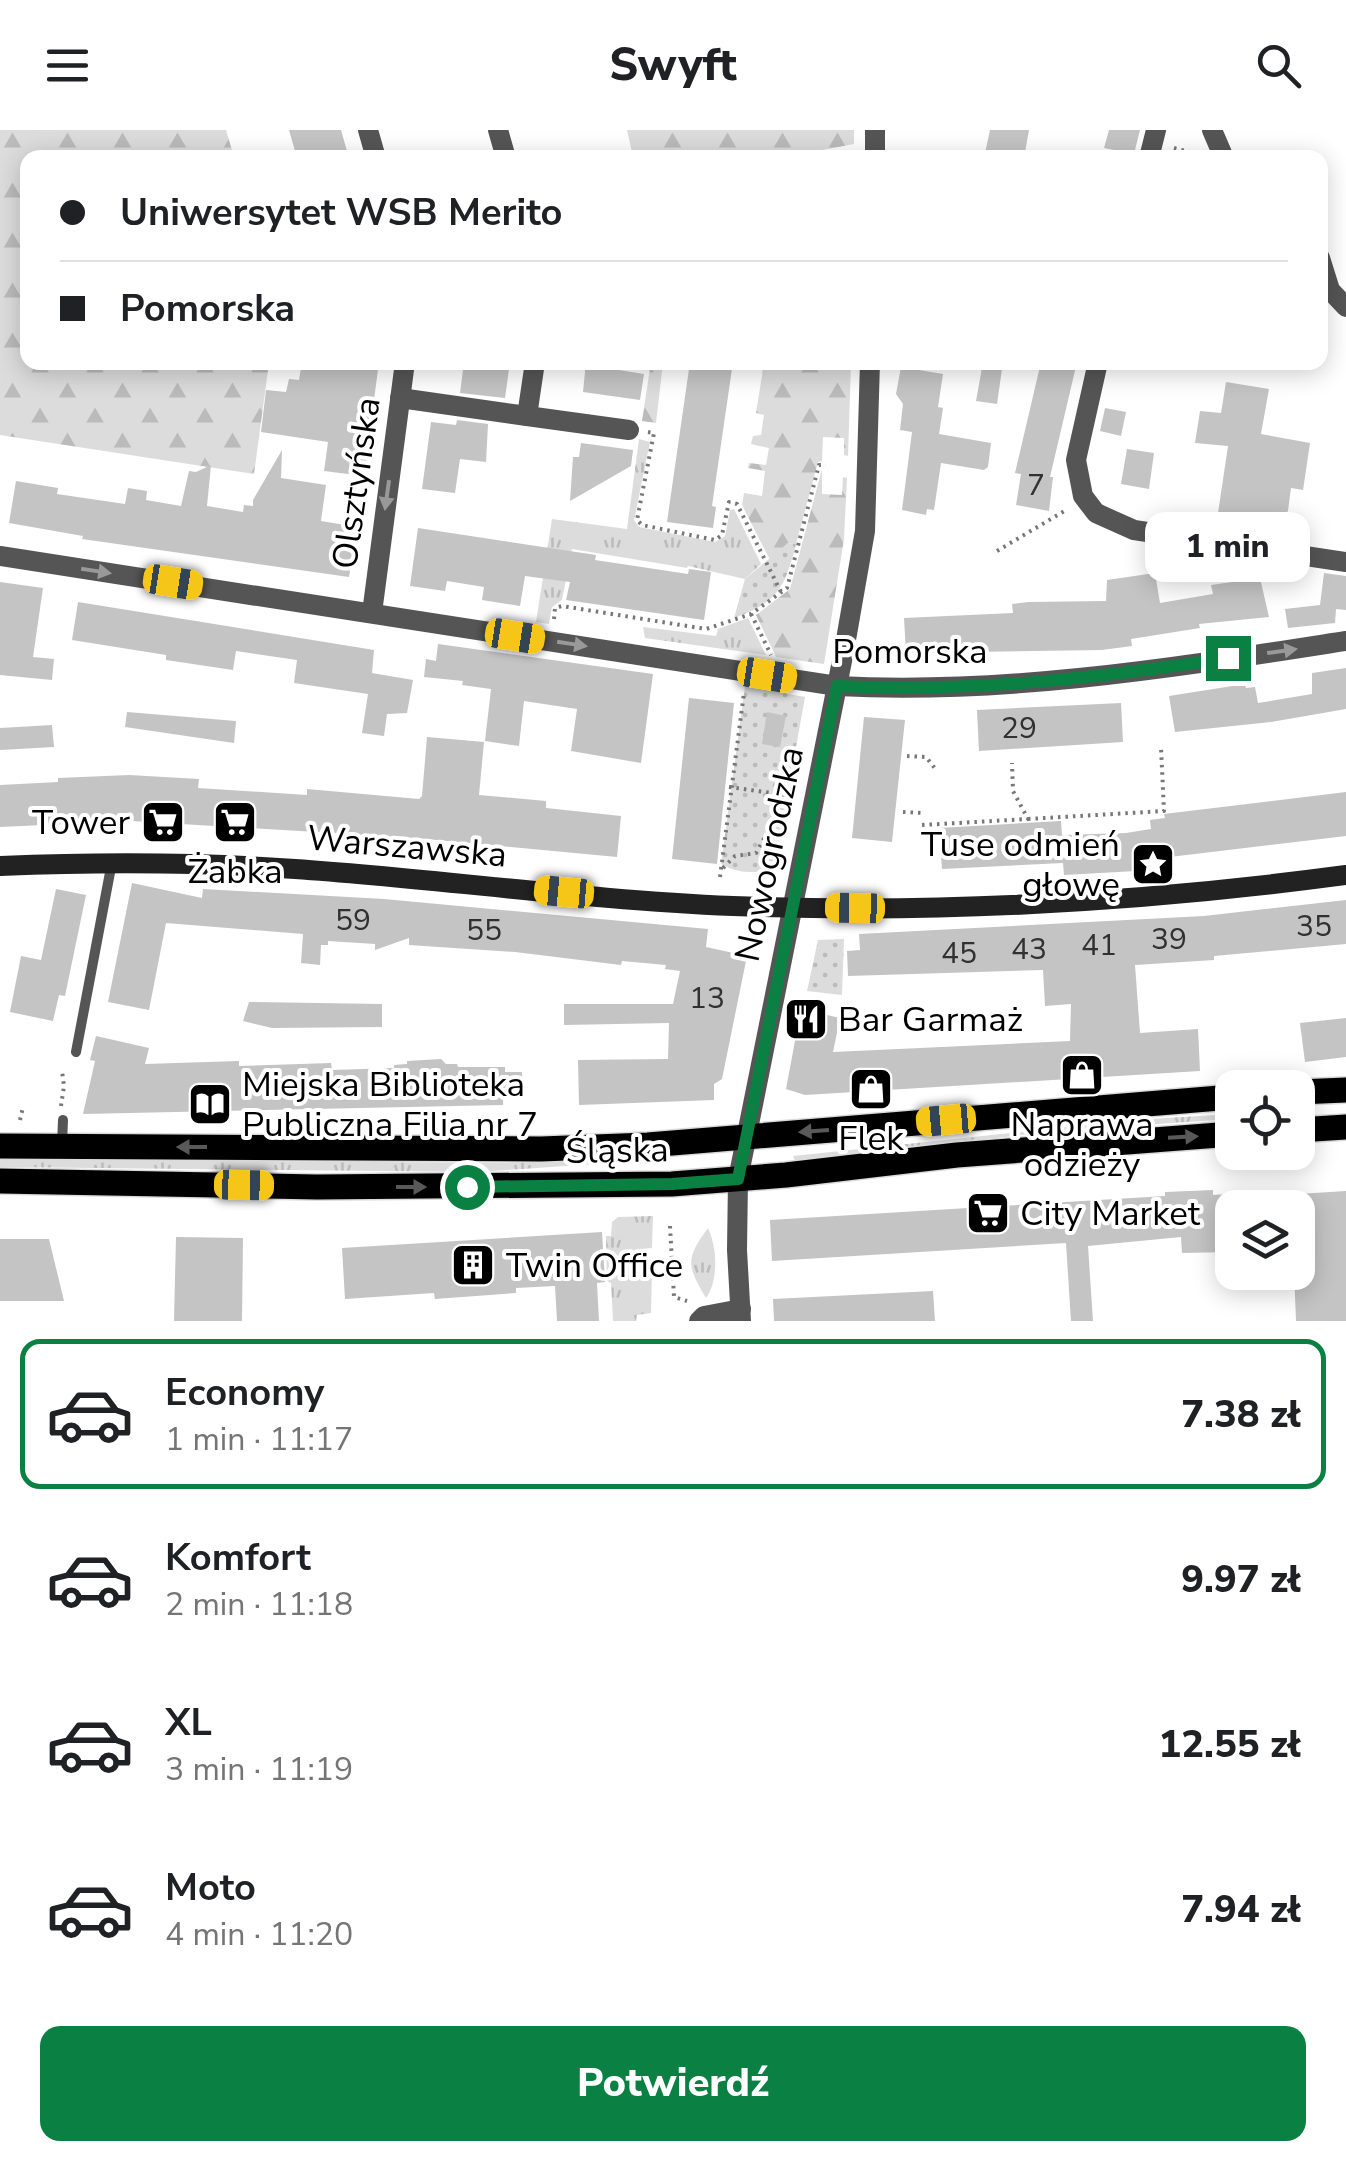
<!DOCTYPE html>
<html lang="pl">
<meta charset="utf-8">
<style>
:root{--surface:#fff;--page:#f6f6f6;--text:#202124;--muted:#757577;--line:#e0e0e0;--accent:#0b8043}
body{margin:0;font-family:"Nunito Sans",sans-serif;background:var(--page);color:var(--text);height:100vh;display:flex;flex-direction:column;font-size:38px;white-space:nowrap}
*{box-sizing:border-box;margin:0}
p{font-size:32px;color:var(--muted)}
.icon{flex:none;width:55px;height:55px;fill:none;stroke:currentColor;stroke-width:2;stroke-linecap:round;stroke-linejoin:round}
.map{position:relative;height:1191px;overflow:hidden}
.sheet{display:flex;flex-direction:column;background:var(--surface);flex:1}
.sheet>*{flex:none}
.top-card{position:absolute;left:20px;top:20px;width:1308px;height:220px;border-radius:20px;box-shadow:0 5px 25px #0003;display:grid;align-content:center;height:220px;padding:0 40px;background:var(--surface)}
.fabs{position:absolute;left:1215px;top:940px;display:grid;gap:20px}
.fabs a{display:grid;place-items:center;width:100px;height:100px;border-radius:20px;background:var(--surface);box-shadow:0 5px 25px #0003;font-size:50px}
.end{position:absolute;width:45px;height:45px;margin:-22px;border:12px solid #0b8043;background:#fff;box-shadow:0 0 0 5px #fff}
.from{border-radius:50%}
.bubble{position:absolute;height:70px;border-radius:20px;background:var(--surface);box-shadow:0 5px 25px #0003;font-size:32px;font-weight:800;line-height:70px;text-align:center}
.car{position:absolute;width:30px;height:60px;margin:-30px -15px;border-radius:12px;box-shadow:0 0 8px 2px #0007;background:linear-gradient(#f5c518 24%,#345 0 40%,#f5c518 0 76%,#345 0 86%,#f5c518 0)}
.top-card b{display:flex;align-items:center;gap:35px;height:95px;font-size:38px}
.top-card b+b{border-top:2px solid var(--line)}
.top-card i{width:25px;height:25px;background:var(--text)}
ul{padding:18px 0 0;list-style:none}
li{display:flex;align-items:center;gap:30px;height:150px;margin:0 20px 15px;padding:0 20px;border:5px solid transparent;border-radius:20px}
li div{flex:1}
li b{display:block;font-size:38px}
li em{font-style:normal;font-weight:800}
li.active{border-color:var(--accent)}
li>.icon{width:90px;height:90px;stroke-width:1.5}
.action{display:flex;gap:20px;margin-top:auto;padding:20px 40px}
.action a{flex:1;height:115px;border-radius:20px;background:var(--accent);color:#fff;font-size:40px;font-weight:800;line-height:115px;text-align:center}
header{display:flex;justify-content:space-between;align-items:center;height:130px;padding:0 40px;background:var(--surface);font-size:45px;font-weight:800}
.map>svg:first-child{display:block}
.grass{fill:url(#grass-tufts)}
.forest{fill:url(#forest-firs)}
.park{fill:url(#park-dots)}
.building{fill:#c4c4c4}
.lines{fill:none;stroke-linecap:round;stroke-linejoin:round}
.primary-casing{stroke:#dbdbdb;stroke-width:28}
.path{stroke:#777;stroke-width:4;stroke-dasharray:2.5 5;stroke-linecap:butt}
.lane{stroke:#555;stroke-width:10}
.street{stroke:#555;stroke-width:20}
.secondary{stroke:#222;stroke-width:20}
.primary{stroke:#000;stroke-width:25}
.oneway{fill:#999}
.oneway2{fill:#595959}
.route{stroke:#0b8043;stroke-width:12}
.labels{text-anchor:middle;stroke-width:8;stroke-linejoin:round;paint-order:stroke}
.number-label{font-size:30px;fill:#313131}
.street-label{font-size:35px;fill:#000;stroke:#fff}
.poi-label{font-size:35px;fill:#000;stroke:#fff;text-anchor:start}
</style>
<header><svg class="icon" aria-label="menu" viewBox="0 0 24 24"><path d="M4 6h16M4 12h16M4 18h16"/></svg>Swyft<svg class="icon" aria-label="search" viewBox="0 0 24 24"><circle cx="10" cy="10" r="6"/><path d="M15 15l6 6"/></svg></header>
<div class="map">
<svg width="1346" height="1191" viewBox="0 0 1346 1191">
<defs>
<pattern id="grass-tufts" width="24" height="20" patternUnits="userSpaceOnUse" patternTransform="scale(2.5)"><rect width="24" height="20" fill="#dcdcdc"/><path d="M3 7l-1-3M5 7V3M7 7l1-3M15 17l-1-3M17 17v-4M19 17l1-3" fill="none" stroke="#bbb"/></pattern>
<pattern id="forest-firs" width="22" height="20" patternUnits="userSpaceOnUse" patternTransform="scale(2.5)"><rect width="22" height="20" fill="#dcdcdc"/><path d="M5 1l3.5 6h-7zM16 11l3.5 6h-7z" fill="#bbb"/></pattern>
<pattern id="park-dots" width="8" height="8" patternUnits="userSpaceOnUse" patternTransform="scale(2.5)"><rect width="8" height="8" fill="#dcdcdc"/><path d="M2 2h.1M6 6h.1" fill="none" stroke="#bbb" stroke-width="1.8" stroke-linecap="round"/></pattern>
</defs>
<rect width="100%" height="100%" fill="#fff"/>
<g class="grass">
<path d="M639 309 650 312 634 390 639 397 715 412 725 406 730 380 734 379 761 434 745 449 688 436 687 438 572 419 562 470 552 477 549 494 536 492 552 389 627 399Z"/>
<path d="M748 488 766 525 645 508 643 497 716 506 718 499Z"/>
<path d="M1232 984V989L1057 1001 795 1031 793 1026 1133 990Z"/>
<path d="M0 1029 501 1033 623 1029V1032L479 1042 0 1037Z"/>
<path d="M653 1086 652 1118 640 1119V1139H652L651 1183 637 1185 636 1191H613L611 1153 607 1151 606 1106H611L612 1092 618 1087Z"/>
<path d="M708 1098C717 1117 719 1150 706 1168 687 1136 685 1129 708 1098Z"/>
</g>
<g class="forest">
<path d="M0 0H226L234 27 28 28V232L269 233 254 344 0 305Z"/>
<path d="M627 0H854V14L817 21 805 27H633Z"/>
<path d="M651 232 663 233 656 293 642 291Z"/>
<path d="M764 233H851L848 326 844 325V308L823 307 822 331 818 332 796 414 788 413 770 430 742 375 744 363 762 366 765 341 748 338 749 333 766 335 769 318 751 314 753 306 761 305 764 285 756 283Z"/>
<path d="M822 339V364L842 365 843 347 847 348 844 409 824 534 776 527 756 485 790 459Z"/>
</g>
<g class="park">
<path d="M788 413 796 414C785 456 779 472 734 488L745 449Z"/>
<path d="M745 556 805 567 778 718 769 741C752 743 736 743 721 734Z"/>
<path d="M844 809 842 865 807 861 818 810Z"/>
</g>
<g class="building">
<path d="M289 0H341L349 28H297Z"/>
<path d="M990 0H1029L1024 28H984Z"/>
<path d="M1109 0H1140L1134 24 1104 18Z"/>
<path d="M302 232H379L364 346 324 341 328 312 261 302 266 260 286 262 289 249 299 250Z"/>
<path d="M464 232H510L505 268 460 263Z"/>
<path d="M586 232H620L619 240 644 244 640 270 583 262Z"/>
<path d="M690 232H733L712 376 716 377 713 398 667 392Z"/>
<path d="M983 232H1003L997 274 976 271Z"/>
<path d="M1041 232H1077L1050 347H1053L1049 381 1016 375 1021 344 1015 343Z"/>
<path d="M901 237 943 244 938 277 943 278 939 304 991 313 988 337 984 340 941 333 934 380 927 379 926 385 902 380 912 302 900 300 903 274 896 264Z"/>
<path d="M1226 252 1269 259 1261 304 1310 313 1303 360 1291 358 1288 381 1279 391 1218 383 1228 316 1195 313 1200 281 1221 283Z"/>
<path d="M1105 278 1126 282 1121 306 1100 301Z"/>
<path d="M457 290 488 294 486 332 460 329 455 363 422 359 431 292 456 295Z"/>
<path d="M581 313 633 320 631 336 570 371 573 327H579Z"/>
<path d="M1127 319 1154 323 1149 359 1121 354Z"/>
<path d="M282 320 281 348 326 355 321 391 357 397 349 447 82 409 83 406 9 393 16 351 58 358 57 364 125 374 128 358 147 361 146 370 181 376 189 341 196 342 211 335 207 376 243 382 244 375 253 376V370Z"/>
<path d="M418 398 596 425 595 430 688 444 689 439 711 442 704 490 566 470 570 452 525 446 520 476 482 470 484 457 447 451 445 461 410 456Z"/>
<path d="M1155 443 1160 473 1213 464 1211 455 1260 448 1269 487 1199 494 1200 498 1131 509 1132 516 1102 520 906 523 904 488 1013 483 1012 474 1029 472 1106 471 1107 450Z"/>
<path d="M1324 443 1346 446V480L1336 479 1335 493 1288 498 1285 479 1320 475Z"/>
<path d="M0 452 43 458 33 527 54 529 52 550 0 545Z"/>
<path d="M78 472 374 520 372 543 413 550 407 583 387 584 384 606 362 603 368 564 294 553 297 530 236 521 233 540 166 530V525L72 510Z"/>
<path d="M438 514 653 544 641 633 571 621 577 579 524 571 519 616 485 611 491 559 462 555 463 551 424 547 426 529 436 531Z"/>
<path d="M1346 538V579L1271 592 1175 602 1169 566 1245 554 1246 558 1255 557 1258 573 1312 564V543Z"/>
<path d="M689 568 734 573 717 734 672 729Z"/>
<path d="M1121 573 1123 612 979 621 977 580Z"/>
<path d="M127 582 236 591 234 613 125 597Z"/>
<path d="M767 582 786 586 780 617 762 614Z"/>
<path d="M864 587 905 590 892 712 852 708Z"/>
<path d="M52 595 54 617 0 620V598Z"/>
<path d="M427 607 484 612 479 665 546 671V678L621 686 617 727 416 708 131 691 0 697V655L58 652V648L129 645 199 649 198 658 307 665V659L419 669 422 666Z"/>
<path d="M1346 662V706L1153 729 1154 740 1064 745 1063 733 942 739 939 698 1061 691 1062 705 1126 703 1151 699 1150 690 1165 688 1164 684Z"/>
<path d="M132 753 202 768 203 759 384 769 708 799 706 817 747 826 722 949 714 954V970L579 975 578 930 668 929 669 893 564 895V874H673L680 841 665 839 666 835 622 831 621 835 515 822 409 815V808L375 820V814L328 811V815H321L320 835 301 833 303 804 166 793 149 880 108 872Z"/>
<path d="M56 759 86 765 65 866 59 865 53 891 10 882 21 826 41 830Z"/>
<path d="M1346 770V814L1214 826V830L1135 835 1140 903 1198 899 1200 941 805 965 786 959 801 879 840 888 833 922 1070 911 1071 874 1045 876 1043 840 848 846 847 821 860 820 859 804 1204 786Z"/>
<path d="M249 872 382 874V897L272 898 243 891Z"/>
<path d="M1346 888V927L1305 932 1300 893Z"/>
<path d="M96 906 149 918 145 934 239 931V936L331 933 332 940 394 938V935L407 934V931L441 929 446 934H457L458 937H505V942H522L523 965 503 970V975L83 984 95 931 90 930Z"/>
<path d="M1213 1060V1065L1227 1064 1231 1122 1182 1123 1181 1107 1088 1116 1093 1191H1071L1066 1113 772 1131 770 1090 1165 1066V1062Z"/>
<path d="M1346 1061V1191H1296L1294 1142H1298V1064Z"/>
<path d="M602 1102 605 1152 597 1153 599 1191H557L555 1156 516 1158V1163L435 1169 434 1163 345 1169 342 1118Z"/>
<path d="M176 1107 243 1108 242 1191H174Z"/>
<path d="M0 1109H49L64 1171H0Z"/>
<path d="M933 1161 935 1191H774L773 1169Z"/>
</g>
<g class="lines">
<g class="primary-casing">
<g id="primary">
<path d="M1298 962 1346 960"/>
<path d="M1298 1000 1346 997"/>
<path d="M0 1016 541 1019 648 1015 1232 967"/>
<path d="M0 1051 317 1057 672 1054 786 1045 957 1025 1232 1004"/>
</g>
</g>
<g class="path">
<path d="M1174 18 1198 24"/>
<path d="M648 302 654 303 637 390 642 395 715 410 722 405 729 372 737 374 781 462"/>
<path d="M997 421 1066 380"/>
<path d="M751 484 771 525"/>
<path d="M554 489 555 478 562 476 706 499 751 484 787 458 819 335H826"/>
<path d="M907 626 926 627 937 641"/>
<path d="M729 657 793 666"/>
<path d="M903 682 923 683"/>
<path d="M1028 689 1164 681 1161 617"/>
<path d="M922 695 1028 689 1013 661 1012 633"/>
<path d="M723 738 735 726 756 723 770 698 787 693"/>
<path d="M720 747 744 563"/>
<path d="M61 976 64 956 62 941"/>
<path d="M20 990 23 977"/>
<path d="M670 1096 674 1167 687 1171"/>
</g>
<g class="lane">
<path d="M76 922 112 732"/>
<path d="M62 1014 63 990"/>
</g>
<g class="street">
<path d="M368 0 376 28"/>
<path d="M498 0 506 28"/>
<path d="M1212 0 1224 28"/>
<path d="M875 28V0"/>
<path d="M1149 28 1156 0"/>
<path d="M1320 128 1330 160 1346 177"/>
<path d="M1098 232 1076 330 1083 366 1096 383 1134 400 1346 432"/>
<path d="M400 268 527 286 535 232"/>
<path d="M527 286 629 300"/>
<path d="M0 426 837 556C1008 565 1178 537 1346 511"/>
<path d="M372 483 405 232"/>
<path d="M699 1191 704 1186 741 1179"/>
<path d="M741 1191 737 1120 738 1049 844 521 865 401 870 232"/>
</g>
<path class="secondary" d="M0 736C99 732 197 732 295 739 441 749 587 770 733 776 937 784 1144 772 1346 745"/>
<use href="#primary" class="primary"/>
</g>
<defs><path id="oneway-solid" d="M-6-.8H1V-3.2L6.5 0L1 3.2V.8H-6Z" transform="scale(2.5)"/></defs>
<g class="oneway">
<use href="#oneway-solid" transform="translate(387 365) rotate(98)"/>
<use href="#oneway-solid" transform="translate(96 441) rotate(9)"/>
<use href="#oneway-solid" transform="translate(572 514) rotate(9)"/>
<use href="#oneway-solid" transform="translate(1282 521) rotate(-8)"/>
</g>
<g class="oneway2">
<use href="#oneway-solid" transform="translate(814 1001) rotate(176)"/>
<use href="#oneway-solid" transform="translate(1183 1007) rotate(-3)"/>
<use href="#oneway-solid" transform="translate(192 1017) rotate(-180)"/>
<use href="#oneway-solid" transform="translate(411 1057)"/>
</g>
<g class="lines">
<path class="route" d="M467 1057 672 1054 738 1049 837 556C968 563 1099 548 1228 528"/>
</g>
<defs>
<g id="supermarket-square" transform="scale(2.25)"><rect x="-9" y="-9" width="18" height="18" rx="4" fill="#000" stroke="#fff"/><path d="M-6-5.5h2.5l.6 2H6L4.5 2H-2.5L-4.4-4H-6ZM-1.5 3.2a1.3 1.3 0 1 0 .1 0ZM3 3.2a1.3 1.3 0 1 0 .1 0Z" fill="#fff"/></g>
<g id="sight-square" transform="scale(2.25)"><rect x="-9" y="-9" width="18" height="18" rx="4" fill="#000" stroke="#fff"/><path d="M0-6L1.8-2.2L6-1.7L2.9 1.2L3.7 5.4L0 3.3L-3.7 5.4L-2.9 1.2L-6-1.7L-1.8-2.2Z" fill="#fff"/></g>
<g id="restaurant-square" transform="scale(2.25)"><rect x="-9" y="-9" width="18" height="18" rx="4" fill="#000" stroke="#fff"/><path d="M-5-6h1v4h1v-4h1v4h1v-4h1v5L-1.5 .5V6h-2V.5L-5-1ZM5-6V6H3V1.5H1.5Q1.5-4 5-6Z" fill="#fff"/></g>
<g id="shop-square" transform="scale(2.25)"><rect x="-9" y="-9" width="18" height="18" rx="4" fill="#000" stroke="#fff"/><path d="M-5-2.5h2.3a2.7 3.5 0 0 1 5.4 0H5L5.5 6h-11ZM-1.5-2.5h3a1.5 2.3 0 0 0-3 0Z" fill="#fff"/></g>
<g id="library-square" transform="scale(2.25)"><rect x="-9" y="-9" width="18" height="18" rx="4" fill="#000" stroke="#fff"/><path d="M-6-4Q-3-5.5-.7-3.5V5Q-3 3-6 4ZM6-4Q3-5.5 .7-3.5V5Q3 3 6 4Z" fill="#fff"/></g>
<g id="building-square" transform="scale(2.25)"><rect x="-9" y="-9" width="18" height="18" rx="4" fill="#000" stroke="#fff"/><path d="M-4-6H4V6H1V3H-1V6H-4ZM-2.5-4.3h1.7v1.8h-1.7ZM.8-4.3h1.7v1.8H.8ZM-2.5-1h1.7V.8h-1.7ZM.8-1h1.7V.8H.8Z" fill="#fff"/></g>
</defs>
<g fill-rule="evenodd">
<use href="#supermarket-square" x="163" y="692"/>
<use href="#supermarket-square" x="235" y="692"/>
<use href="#sight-square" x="1153" y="734"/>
<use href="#restaurant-square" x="806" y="889"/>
<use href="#shop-square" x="1082" y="945"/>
<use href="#shop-square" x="871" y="959"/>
<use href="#library-square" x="210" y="974"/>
<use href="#supermarket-square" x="988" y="1083"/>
<use href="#building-square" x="473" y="1135"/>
</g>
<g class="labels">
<g class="number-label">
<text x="1036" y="365">7</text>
<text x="1019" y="608">29</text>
<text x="353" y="800">59</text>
<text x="1314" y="806">35</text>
<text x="484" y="810">55</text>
<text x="1169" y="819">39</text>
<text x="1099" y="825">41</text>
<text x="1029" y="829">43</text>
<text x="959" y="833">45</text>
<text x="707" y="878">13</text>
</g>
<g class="street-label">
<text transform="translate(356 353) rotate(-82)" y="12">Olsztyńska</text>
<text x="910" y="533">Pomorska</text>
<text transform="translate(407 716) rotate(5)" y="12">Warszawska</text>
<text transform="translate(769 724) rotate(-78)" y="12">Nowogrodzka</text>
<text transform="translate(617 1020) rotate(-1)" y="12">Śląska</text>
</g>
<g class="poi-label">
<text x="130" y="704" text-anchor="end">Tower</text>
<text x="1120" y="726" text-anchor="end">Tuse odmień<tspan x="1120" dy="40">głowę</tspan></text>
<text x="235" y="753" text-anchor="middle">Żabka</text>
<text x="838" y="901">Bar Garmaż</text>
<text x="242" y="966">Miejska Biblioteka<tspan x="242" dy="40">Publiczna Filia nr 7</tspan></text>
<text x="1082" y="1006" text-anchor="middle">Naprawa<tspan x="1082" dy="40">odzieży</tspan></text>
<text x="871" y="1020" text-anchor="middle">Flek</text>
<text x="1020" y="1095">City Market</text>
<text x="506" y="1147">Twin Office</text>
</g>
</g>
</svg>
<div class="fabs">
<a><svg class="icon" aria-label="locate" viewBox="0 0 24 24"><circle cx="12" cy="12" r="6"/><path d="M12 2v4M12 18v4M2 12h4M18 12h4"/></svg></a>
<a><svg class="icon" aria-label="layers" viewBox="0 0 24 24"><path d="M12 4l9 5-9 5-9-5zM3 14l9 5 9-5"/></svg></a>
</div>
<i class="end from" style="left:467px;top:1057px"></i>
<i class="end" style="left:1228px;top:528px"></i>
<div class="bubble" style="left:1145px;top:382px;width:165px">1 min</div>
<i class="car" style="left:173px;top:452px;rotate:99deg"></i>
<i class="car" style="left:515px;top:506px;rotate:99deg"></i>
<i class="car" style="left:767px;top:545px;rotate:99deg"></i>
<i class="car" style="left:564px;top:762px;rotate:275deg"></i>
<i class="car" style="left:855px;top:778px;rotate:271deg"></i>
<i class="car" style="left:946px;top:990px;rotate:265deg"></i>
<i class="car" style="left:244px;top:1055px;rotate:91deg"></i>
<div class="top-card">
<b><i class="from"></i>Uniwersytet WSB Merito</b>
<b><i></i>Pomorska</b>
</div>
</div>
<section class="sheet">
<ul>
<li class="active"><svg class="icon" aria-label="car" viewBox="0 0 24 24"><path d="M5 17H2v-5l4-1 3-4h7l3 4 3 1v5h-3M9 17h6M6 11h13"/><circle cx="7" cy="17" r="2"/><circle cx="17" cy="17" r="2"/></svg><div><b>Economy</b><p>1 min · 11:17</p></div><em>7.38 zł</em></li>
<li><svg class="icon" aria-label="car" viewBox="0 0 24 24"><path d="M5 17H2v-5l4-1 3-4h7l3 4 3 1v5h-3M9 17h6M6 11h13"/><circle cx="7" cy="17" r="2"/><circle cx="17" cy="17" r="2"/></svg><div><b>Komfort</b><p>2 min · 11:18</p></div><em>9.97 zł</em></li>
<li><svg class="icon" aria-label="car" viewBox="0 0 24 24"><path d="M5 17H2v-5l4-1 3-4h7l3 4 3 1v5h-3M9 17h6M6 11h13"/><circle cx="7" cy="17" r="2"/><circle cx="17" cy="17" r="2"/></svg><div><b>XL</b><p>3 min · 11:19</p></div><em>12.55 zł</em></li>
<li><svg class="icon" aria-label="car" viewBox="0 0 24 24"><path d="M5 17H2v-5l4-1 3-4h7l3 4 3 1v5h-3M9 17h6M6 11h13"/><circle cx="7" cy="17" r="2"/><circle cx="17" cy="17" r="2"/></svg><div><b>Moto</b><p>4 min · 11:20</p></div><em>7.94 zł</em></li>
</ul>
<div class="action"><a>Potwierdź</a></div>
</section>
